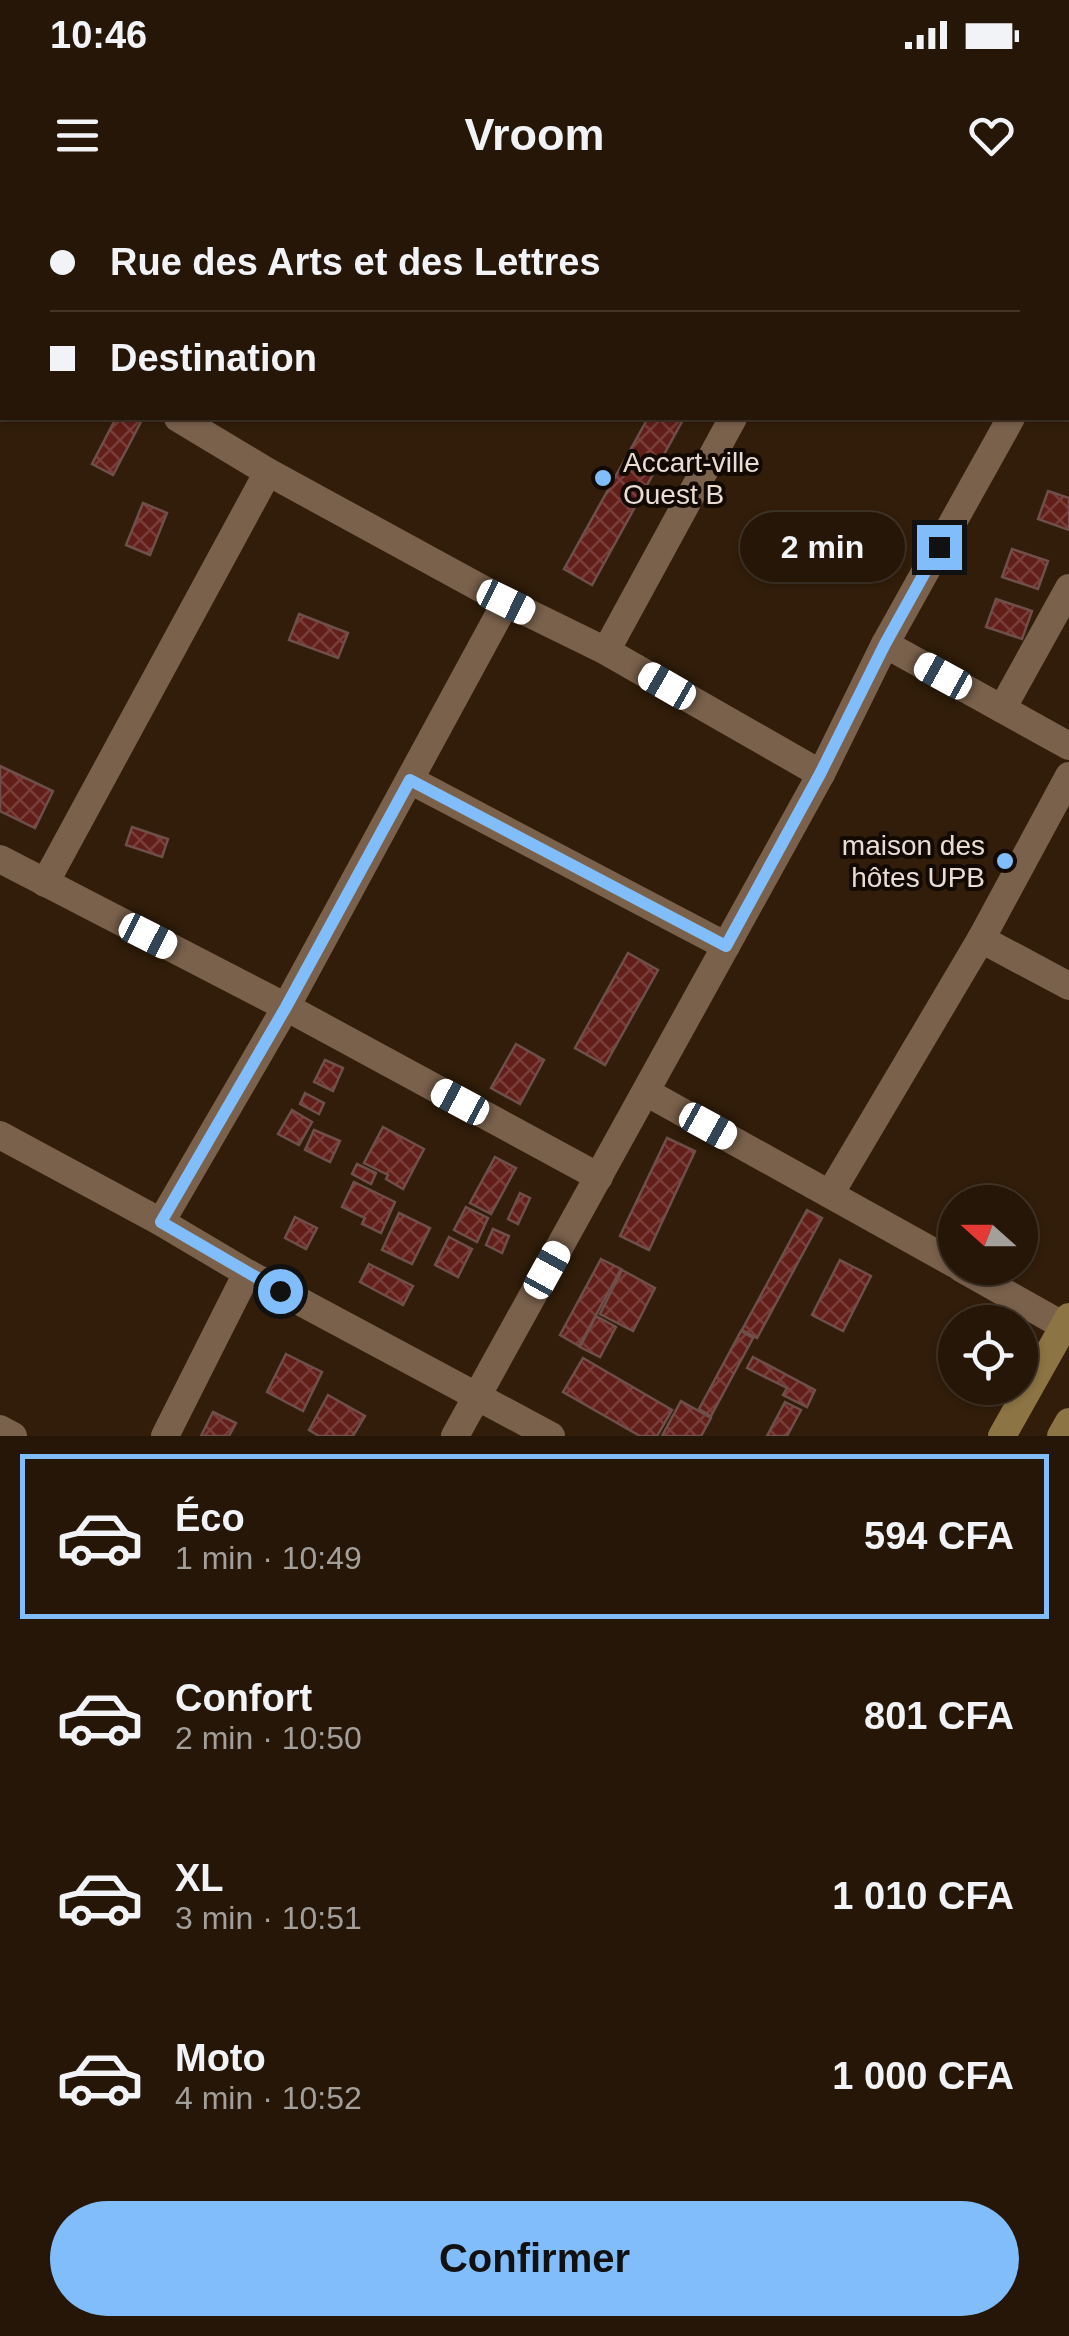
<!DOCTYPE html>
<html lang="fr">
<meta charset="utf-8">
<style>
:root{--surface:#251607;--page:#312315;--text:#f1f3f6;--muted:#a39f9b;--line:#423528;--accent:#81bdfa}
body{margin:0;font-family:Arial,sans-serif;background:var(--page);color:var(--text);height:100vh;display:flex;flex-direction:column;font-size:38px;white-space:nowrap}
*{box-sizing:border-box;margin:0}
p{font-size:32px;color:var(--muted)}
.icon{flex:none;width:55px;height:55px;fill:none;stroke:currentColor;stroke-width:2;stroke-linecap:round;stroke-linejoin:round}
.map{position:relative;height:1236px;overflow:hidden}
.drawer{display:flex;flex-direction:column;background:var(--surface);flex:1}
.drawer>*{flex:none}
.guide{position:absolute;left:0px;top:0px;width:1070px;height:220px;box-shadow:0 2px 8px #0004,0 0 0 2px var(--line);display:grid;align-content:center;height:220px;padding:0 50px;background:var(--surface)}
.needle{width:65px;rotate:291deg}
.controls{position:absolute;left:938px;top:985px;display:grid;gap:20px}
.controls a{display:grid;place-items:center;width:100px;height:100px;border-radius:50%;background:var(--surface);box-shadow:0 2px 8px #0004,0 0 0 2px var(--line);font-size:50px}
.end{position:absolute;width:45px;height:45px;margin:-22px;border:12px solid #81bdfa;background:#111;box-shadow:0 0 0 5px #111}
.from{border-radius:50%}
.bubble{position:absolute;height:70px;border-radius:35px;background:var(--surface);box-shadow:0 2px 8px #0004,0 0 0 2px var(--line);font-size:32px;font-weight:700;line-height:70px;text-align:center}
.car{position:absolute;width:30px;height:60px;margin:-30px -15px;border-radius:12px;box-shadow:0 0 8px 2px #0007;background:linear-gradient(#fff 24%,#345 0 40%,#fff 0 76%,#345 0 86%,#fff 0)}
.guide b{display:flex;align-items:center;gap:35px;height:95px;font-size:38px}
.guide b+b{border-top:2px solid var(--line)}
.guide i{width:25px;height:25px;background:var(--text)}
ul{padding:18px 0 0;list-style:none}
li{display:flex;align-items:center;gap:30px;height:165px;margin:0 20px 15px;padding:0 30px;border:5px solid transparent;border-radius:0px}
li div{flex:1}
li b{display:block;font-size:38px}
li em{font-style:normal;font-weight:700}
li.selected{border-color:var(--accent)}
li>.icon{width:90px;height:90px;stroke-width:1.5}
.button{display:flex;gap:20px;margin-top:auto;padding:20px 50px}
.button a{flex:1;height:115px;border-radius:60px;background:var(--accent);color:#111;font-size:40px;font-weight:700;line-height:115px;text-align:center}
.status{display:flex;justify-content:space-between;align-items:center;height:70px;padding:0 50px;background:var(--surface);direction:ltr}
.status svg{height:28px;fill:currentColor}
header{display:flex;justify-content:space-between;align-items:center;height:130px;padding:0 50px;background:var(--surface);font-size:45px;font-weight:700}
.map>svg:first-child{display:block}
.building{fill:url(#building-cross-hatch);stroke:#6f4f4a;stroke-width:2.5}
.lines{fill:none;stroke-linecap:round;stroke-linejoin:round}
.minor{stroke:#7a614c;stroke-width:28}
.secondary{stroke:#8c7444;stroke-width:28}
.route{stroke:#81bdfa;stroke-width:12}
.poi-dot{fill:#81bdfa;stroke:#120903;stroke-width:4}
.labels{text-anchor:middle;stroke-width:8;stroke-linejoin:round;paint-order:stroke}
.poi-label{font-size:28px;fill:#eadcd0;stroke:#120903;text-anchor:start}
</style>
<div class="status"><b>10:46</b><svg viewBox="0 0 49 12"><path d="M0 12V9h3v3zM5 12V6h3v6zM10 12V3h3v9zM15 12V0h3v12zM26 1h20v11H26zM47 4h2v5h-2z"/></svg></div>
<header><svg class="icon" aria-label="menu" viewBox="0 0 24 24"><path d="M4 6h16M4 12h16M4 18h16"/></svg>Vroom<svg class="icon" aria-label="heart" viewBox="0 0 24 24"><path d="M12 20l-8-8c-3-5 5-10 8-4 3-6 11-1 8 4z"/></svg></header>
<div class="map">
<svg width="1069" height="1236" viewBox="0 0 1069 1236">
<defs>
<pattern id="building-cross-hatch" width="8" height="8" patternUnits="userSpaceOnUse" patternTransform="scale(2.5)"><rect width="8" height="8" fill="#621e19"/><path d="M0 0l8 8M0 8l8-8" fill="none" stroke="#793e39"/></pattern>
</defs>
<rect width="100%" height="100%" fill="#311d09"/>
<g class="building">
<path d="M116 218H143L113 275 92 264Z"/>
<path d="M648 218H684L592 385 564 369Z"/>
<path d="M1048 291 1069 298V330L1038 319Z"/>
<path d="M143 303 167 313 150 355 126 345Z"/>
<path d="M1012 349 1048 361 1038 389 1002 377Z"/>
<path d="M996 399 1032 411 1022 439 986 427Z"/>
<path d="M299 414 348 433 338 458 289 440Z"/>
<path d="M0 566 53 591 35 628 0 611Z"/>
<path d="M132 627 168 639 162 657 126 645Z"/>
<path d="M628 753 658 770 605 865 575 848Z"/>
<path d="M516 844 544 860 520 904 491 888Z"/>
<path d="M325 860 343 868 333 891 314 882Z"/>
<path d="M305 893 324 903 319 914 300 904Z"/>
<path d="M292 910 312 922 299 945 278 934Z"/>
<path d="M383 927 424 949 403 989 386 979 388 975 364 963Z"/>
<path d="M314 930 340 941 330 962 305 950Z"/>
<path d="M667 938 695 951 649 1050 620 1036Z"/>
<path d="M495 957 516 968 491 1014 470 1003Z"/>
<path d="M357 964 376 973 371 984 352 974Z"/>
<path d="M354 982 395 1002 381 1033 362 1024 365 1018 342 1007Z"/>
<path d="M520 993 530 998 518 1024 508 1019Z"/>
<path d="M466 1007 488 1018 477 1042 454 1030Z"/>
<path d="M807 1010 822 1018 757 1138 742 1130Z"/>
<path d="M399 1013 430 1028 412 1064 382 1050Z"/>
<path d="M295 1017 317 1028 306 1049 285 1038Z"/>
<path d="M493 1029 509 1036 502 1053 486 1045Z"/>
<path d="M449 1037 472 1049 458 1077 435 1065Z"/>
<path d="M601 1059 621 1069 579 1146 560 1135Z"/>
<path d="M840 1060 871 1076 843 1131 812 1115Z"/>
<path d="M369 1064 413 1086 403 1105 360 1082Z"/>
<path d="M622 1070 655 1088 633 1131 600 1114Z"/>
<path d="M596 1116 616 1127 600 1157 580 1147Z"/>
<path d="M741 1131 753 1138 711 1216 699 1209Z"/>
<path d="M286 1154 322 1172 303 1211 267 1192Z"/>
<path d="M753 1157 815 1190 807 1207 783 1195 787 1188 747 1168Z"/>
<path d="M583 1158 672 1210 657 1236H640L563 1192Z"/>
<path d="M328 1195 365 1216 353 1236H319L309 1230Z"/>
<path d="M681 1201 711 1218 701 1236H662Z"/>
<path d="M785 1202 801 1210 787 1236H767Z"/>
<path d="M213 1212 236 1223 229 1236H201Z"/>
</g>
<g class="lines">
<g class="minor">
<path d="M986 0 990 2"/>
<path d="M117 2 119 0"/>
<path d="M850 2 851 0"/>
<path d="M1068 47 1069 48"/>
<path d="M1068 115 1069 112"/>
<path d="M0 208 2 204"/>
<path d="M178 218 268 272 506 402 606 451 821 574"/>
<path d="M885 444 1069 546"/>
<path d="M606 451 733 218"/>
<path d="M1002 509 1069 388"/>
<path d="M410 580 726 746"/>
<path d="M0 659 286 807 599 977"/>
<path d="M45 683 268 272"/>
<path d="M981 739 1069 786"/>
<path d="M646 892 955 1064"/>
<path d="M0 935 161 1022 247 1073 551 1236"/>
<path d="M830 994 981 739 1069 576"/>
<path d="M161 1022 286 807 506 402"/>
<path d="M961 1068 1064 1126"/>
<path d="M0 1229 13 1236"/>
<path d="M165 1236 247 1073"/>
<path d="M455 1236 821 574 885 444 1011 218"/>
</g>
<g class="secondary">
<path d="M1002 1236 1069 1117"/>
<path d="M1061 1236 1069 1222"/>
</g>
</g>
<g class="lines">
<path class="route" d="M280 1091 161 1022 286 807 410 580 726 746 820 574 885 444 939 347"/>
</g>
<g class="poi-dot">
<circle cx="603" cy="278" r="10"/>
<circle cx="1005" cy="661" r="10"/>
</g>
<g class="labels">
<g class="poi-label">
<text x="623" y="272">Accart-ville<tspan x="623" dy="32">Ouest B</tspan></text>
<text x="985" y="655" text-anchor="end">maison des<tspan x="985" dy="32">hôtes UPB</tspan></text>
</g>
</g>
</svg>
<div class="controls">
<a><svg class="needle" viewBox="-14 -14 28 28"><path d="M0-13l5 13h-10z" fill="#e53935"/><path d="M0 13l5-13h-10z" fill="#a39f9b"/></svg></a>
<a><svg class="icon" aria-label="locate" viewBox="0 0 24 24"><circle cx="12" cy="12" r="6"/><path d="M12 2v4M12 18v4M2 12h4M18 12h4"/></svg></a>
</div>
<i class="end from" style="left:280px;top:1091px"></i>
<i class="end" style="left:939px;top:347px"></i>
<div class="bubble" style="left:740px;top:312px;width:165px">2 min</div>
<i class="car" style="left:506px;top:402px;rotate:116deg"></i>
<i class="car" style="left:943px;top:476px;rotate:299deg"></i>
<i class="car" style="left:667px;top:486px;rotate:300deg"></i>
<i class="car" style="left:148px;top:736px;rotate:117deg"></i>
<i class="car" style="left:460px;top:902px;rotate:298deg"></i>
<i class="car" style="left:708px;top:926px;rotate:119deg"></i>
<i class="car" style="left:547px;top:1070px;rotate:29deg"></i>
<div class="guide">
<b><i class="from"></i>Rue des Arts et des Lettres</b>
<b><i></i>Destination</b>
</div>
</div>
<section class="drawer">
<ul>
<li class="selected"><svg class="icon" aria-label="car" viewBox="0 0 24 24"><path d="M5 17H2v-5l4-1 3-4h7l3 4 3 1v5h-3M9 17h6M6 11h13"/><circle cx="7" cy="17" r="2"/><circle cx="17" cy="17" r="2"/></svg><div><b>Éco</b><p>1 min · 10:49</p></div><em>594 CFA</em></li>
<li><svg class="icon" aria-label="car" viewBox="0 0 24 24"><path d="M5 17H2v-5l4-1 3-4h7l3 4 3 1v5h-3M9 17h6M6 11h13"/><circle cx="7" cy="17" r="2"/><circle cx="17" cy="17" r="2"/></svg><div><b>Confort</b><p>2 min · 10:50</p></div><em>801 CFA</em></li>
<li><svg class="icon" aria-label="car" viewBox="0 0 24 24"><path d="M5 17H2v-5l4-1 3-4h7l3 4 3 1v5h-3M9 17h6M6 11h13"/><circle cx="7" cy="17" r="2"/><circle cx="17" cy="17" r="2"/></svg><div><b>XL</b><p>3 min · 10:51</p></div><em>1 010 CFA</em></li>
<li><svg class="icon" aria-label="car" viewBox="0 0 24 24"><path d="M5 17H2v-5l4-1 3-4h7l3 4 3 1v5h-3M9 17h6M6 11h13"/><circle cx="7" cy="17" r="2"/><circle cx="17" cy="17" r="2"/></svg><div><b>Moto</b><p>4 min · 10:52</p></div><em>1 000 CFA</em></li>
</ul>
<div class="button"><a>Confirmer</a></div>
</section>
